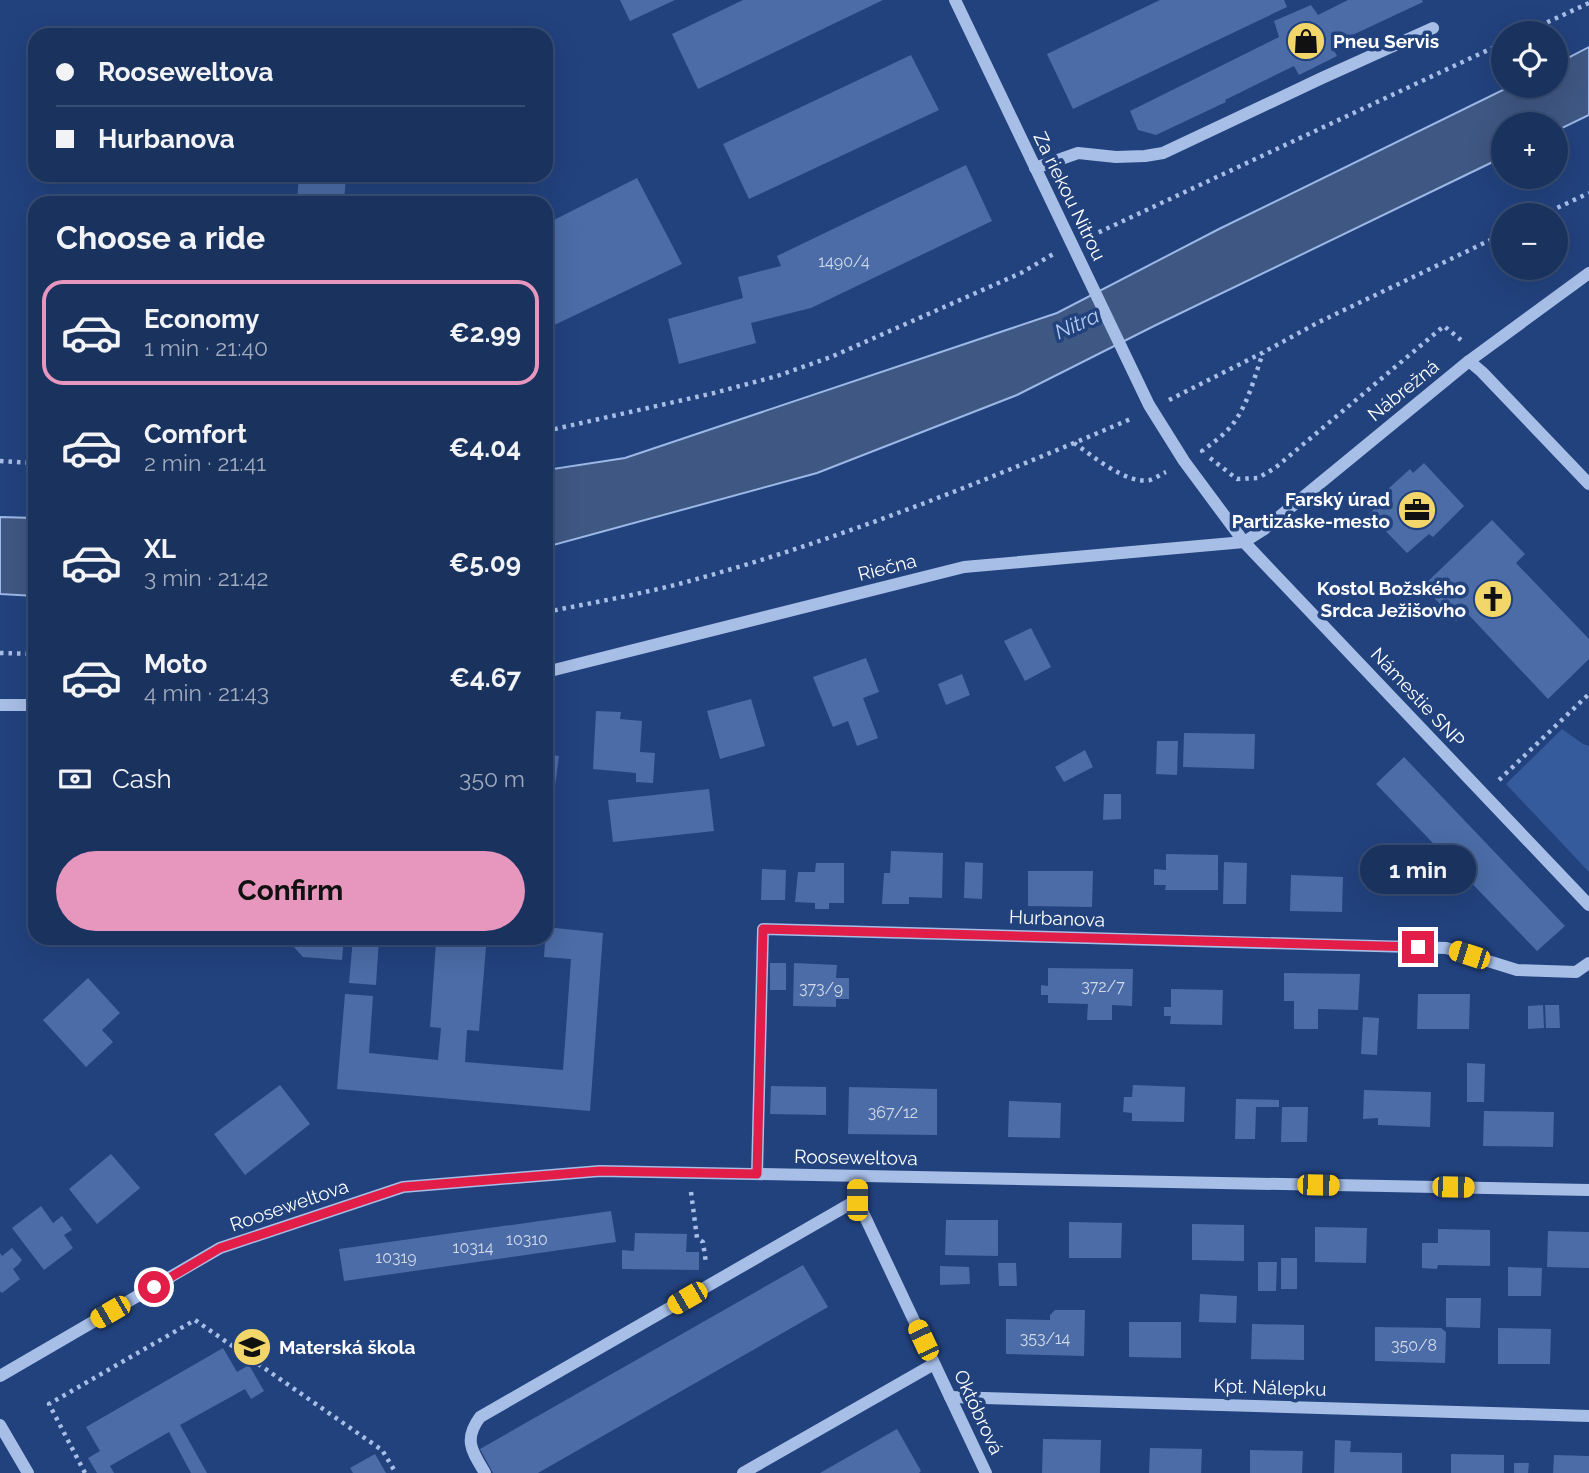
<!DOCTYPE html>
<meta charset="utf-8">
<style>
:root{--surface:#1a325e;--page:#273e67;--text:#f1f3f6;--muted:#9faabc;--line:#384d73;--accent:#e797bd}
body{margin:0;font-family:Raleway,sans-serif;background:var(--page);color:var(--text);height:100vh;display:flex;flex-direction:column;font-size:26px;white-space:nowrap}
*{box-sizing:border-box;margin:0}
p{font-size:23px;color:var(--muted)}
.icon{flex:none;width:38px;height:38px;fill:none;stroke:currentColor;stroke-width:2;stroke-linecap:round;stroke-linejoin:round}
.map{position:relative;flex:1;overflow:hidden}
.side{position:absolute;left:28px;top:196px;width:525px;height:749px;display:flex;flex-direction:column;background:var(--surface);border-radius:21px;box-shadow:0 7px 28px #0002,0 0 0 2px var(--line)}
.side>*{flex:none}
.top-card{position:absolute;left:28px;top:28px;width:525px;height:154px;border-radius:21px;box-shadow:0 7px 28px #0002,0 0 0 2px var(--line);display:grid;align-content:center;height:154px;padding:0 28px;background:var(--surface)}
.tools{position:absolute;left:1491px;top:21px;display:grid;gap:14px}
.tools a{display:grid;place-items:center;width:77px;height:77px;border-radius:50%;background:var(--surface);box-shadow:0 7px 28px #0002,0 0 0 2px var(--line);font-size:35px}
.end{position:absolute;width:32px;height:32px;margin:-16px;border:9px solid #e11d48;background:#fff;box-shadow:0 0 0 4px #fff}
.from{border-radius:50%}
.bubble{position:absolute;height:49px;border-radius:24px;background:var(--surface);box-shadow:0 7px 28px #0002,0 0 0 2px var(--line);font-size:23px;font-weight:700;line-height:49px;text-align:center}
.car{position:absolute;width:21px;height:42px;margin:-21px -10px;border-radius:9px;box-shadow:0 0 5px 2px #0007;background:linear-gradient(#f5c518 24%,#345 0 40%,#f5c518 0 76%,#345 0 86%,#f5c518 0)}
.top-card b{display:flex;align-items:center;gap:24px;height:66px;font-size:26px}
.top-card b+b{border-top:2px solid var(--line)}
.top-card i{width:18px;height:18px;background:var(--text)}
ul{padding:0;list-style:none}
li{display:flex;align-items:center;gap:21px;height:105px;margin:0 14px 10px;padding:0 14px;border:4px solid transparent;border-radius:21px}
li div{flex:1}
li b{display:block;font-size:26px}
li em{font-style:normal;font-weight:700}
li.current{border-color:var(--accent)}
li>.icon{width:63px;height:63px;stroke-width:1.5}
h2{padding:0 28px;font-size:32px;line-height:84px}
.pay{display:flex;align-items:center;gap:18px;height:77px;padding:0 28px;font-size:26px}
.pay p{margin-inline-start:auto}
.action{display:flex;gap:14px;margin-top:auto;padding:14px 28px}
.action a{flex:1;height:80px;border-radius:42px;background:var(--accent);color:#111;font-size:28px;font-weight:700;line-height:80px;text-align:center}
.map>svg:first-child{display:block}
.green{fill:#355b9c}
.water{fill:#3f5783;stroke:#9bb8e7;stroke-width:2}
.building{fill:#4b6ca7}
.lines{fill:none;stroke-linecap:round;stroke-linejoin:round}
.path{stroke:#a7bee6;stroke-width:4.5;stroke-dasharray:3.5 5;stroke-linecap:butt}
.minor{stroke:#a7bee6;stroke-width:12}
.route{stroke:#e11d48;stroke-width:9}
.labels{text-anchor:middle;stroke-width:7;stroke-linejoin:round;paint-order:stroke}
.number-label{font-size:16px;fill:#d2dae9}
.poi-label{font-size:19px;font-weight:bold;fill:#fff;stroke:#22427e;text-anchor:start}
.street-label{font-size:19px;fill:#fff;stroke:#22427e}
.water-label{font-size:21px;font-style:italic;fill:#b2c8ee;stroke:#22427e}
</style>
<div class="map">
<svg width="1589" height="1473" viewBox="0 0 1589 1473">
<rect width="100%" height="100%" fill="#22427e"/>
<path class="green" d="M1562 729 1583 744 1589 746V872L1506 784Z"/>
<g class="water">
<path d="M1589 47V115L1556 131V124H1503V157L1154 326 1017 395 817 473 546 547V470L625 458 1057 313 1219 229 1511 86H1556V64Z"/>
<path d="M0 517 35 518V596L0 594Z"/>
</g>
<g class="building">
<path d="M620 0H675L630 21Z"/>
<path d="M743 0H883L698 89 672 34Z"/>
<path d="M1160 0H1284L1287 7 1073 109 1047 54Z"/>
<path d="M1348 0H1422L1423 2 1331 45 1337 56 1299 75 1294 66 1225 100 1226 102 1156 135 1138 130 1130 111 1279 37 1274 21 1311 5 1318 15Z"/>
<path d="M911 55 939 110 749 199 723 144Z"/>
<path d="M966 165 992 221 811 308 751 323 756 343 679 364 668 319 743 298 738 277 781 266 777 256Z"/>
<path d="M299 175H346L344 203H297Z"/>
<path d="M637 178 682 264 546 329V224Z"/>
<path d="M1424 463 1464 506 1433 537 1429 534 1407 553 1369 514 1381 503 1376 500 1410 469 1413 473Z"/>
<path d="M1492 520 1525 554 1516 563 1589 639V659L1548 699 1466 612 1456 621 1423 586Z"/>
<path d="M1031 628 1051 667 1025 681 1004 641Z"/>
<path d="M866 658 879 692 863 698 878 738 857 746 848 721 833 727 813 677Z"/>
<path d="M962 674 970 695 946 705 938 684Z"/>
<path d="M751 699 765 746 720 759 707 711Z"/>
<path d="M596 711 621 712 620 719 642 721 640 752 655 753 653 783 636 782V773L593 769Z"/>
<path d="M1184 733 1255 734 1254 769 1183 767Z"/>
<path d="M1157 741H1178L1177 775 1156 774Z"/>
<path d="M1085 750 1093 767 1064 782 1055 767Z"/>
<path d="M546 754 559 756 548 838H546Z"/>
<path d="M1404 757 1565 926 1537 951 1376 784Z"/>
<path d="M709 789 714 831 613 842 608 800Z"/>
<path d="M1104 794H1121V819L1103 820Z"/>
<path d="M891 851 943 853 942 898 909 897V904H882L884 873H890Z"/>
<path d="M1166 854 1218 855V890H1165L1166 885H1154V869L1166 870Z"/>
<path d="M965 862 983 863 982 899 964 898Z"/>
<path d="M1224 862 1247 863 1246 904H1223Z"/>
<path d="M816 863H844V903H829V909H815V903L795 902 798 872H815Z"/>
<path d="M762 869 786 870 785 900H761Z"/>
<path d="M1028 871H1093L1092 907 1028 906Z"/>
<path d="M1291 875 1343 877 1342 912 1290 911Z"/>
<path d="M546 927 603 933 590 1111 337 1089 345 994 373 996 369 1053 438 1060 441 1028 430 1027 436 943 486 947 479 1031 467 1030 465 1062 563 1070 571 959 544 957Z"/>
<path d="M293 938H344L342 960 303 957 292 945Z"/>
<path d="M353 938H379L376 985 349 983Z"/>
<rect x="770" y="963" width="16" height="27"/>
<path d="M794 963 837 965 836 978H849V999H836V1007L793 1006Z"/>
<path d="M1048 968 1133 969 1132 1006 1112 1005V1020H1087L1088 1004 1048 1003V995H1041V985L1048 986Z"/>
<path d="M1284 973 1360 974 1358 1010 1318 1009V1029H1294V1001H1284Z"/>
<path d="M88 978 120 1013 102 1030 113 1042 86 1067 43 1020Z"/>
<path d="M1171 989 1223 990 1222 1025 1170 1024 1171 1016H1164V1007H1171Z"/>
<path d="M1418 994H1470L1469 1029H1417Z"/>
<path d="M1543 1005 1544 1028 1528 1029V1006Z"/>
<path d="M1545 1005H1559L1560 1028H1546Z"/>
<path d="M1363 1017 1379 1018 1377 1055 1361 1054Z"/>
<path d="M1467 1063 1485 1064 1484 1102H1467Z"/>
<path d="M280 1085 310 1124 245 1175 214 1134Z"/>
<path d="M1133 1085 1185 1087 1184 1122 1132 1121V1113L1123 1112 1124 1097H1132Z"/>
<path d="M771 1086 826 1087V1115L770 1114Z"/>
<path d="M849 1087 937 1089V1135L848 1134Z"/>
<path d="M1364 1090 1431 1092 1430 1127 1378 1125V1118L1363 1119Z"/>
<path d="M1236 1099 1279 1100V1107H1256L1255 1139H1235Z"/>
<path d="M1009 1101 1061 1103 1060 1138 1008 1137Z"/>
<path d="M1282 1107H1308L1307 1142H1281Z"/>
<path d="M1484 1111 1554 1112 1553 1147 1483 1146Z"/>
<path d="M111 1154 140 1188 97 1224 69 1189Z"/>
<path d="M41 1206 53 1223 62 1216 72 1230 64 1235 73 1248 44 1270 12 1228Z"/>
<path d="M611 1211 616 1242 344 1281 339 1249Z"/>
<path d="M946 1220H998V1256L945 1255Z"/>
<path d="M1069 1222 1122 1223 1121 1258H1069Z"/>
<path d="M1192 1224 1244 1225V1261L1192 1260Z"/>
<path d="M1315 1227 1367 1228 1366 1263 1315 1262Z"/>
<path d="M1438 1229 1490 1230V1266L1438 1265 1437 1269 1422 1268V1243H1438Z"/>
<path d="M1548 1231 1589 1232V1268L1547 1267Z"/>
<path d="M635 1233 687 1234 686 1252H699V1270L622 1269V1250L634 1251Z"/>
<path d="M12 1248 22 1260 18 1265 13 1269 20 1279 2 1293 0 1291V1253L2 1256Z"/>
<rect x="1281" y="1258" width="16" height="31"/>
<path d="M1258 1262H1277L1276 1291H1258Z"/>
<path d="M998 1263H1016L1017 1286H999Z"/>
<path d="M803 1265 828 1307 538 1473H493L480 1449Z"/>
<path d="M940 1266 969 1267 970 1284 940 1285Z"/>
<path d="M1508 1267 1542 1268 1541 1296H1508Z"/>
<path d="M1200 1294 1237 1296 1236 1323 1199 1322Z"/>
<path d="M1446 1298H1481L1480 1328 1446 1327Z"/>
<path d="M1055 1310H1085L1084 1356 1006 1354V1319L1050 1320V1315Z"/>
<path d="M1129 1322H1181V1358L1129 1357Z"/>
<path d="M1252 1324 1304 1325V1360L1251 1359Z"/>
<path d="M1375 1327 1441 1328 1446 1332 1445 1363 1375 1361Z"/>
<path d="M1498 1328 1551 1329 1550 1364H1498Z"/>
<path d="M223 1348 237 1372 249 1365 264 1391 251 1399 245 1389 180 1425 207 1473H191L169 1432 110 1466 114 1473H97L88 1458 100 1451 86 1427Z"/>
<path d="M897 1429 921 1471 919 1473H820Z"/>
<path d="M1043 1439 1101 1440 1100 1473H1042Z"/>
<path d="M1335 1440 1351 1441 1350 1452 1402 1453V1473H1334Z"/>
<path d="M1150 1448 1202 1449 1201 1473H1149Z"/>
<path d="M1250 1450 1303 1451 1302 1473H1250Z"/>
<path d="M375 1454 386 1473H353L350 1468Z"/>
<path d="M1451 1454 1504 1455V1473H1451Z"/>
<path d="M1554 1455 1589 1456V1473H1553Z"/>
<path d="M1514 1463H1529L1528 1473H1514Z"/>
</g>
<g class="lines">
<g class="path">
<path d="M1524 33 1589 3"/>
<path d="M1542 215 1589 193"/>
<path d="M1091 236 1503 43"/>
<path d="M1169 400 1264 352 1319 322 1503 234"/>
<path d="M546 431 714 393 777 376 831 357 1021 273 1055 253"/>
<path d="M1074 443C1093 456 1127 485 1150 480 1156 478 1161 474 1166 472"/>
<path d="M1203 452 1202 451C1214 442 1227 433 1235 421 1249 401 1255 375 1263 353"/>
<path d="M1210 458 1237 479 1258 478 1275 468 1444 326 1461 340"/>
<path d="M0 461 35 463"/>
<path d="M546 612C596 602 648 593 697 579 847 537 990 479 1133 418"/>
<path d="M0 653 35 654"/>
<path d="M1499 780 1589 694"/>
<path d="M691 1192 697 1238 703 1242 706 1263"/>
<path d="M85 1473 49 1404 195 1320 382 1450 396 1473"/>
</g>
<g class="minor">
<path d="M955 0 1149 405 1184 461 1244 542 1589 905"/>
<path d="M1035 168 1078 153 1116 157 1145 156 1163 153 1322 78 1433 28"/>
<path d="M1469 361 1482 372 1589 484"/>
<path d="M546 672 964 567 1244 542 1263 530 1469 361 1589 273"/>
<path d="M0 705H35"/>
<path d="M757 1174 763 929 1446 948 1517 970 1576 972 1589 963"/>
<path d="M857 1176V1200L986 1473"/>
<path d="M0 1376 220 1248 403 1187 600 1171 1589 1190"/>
<path d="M950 1397 1589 1416"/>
<path d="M0 1425 28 1473"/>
<path d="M485 1473C472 1451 463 1440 480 1417L857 1200"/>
<path d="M743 1473 934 1364"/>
</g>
</g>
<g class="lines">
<path class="route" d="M154 1287 220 1248 403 1187 600 1171 757 1174 763 929 1418 947"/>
</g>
<defs>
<g id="shop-disc" transform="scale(2.0125)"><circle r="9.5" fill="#f2d669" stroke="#22427e"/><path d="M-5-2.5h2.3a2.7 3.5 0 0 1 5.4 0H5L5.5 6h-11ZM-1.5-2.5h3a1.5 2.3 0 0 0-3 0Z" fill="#111"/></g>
<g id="office-disc" transform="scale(2.0125)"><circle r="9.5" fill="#f2d669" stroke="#22427e"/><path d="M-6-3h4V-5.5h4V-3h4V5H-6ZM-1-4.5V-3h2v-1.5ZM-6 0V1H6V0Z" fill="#111"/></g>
<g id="church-disc" transform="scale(2.0125)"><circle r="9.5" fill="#f2d669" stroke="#22427e"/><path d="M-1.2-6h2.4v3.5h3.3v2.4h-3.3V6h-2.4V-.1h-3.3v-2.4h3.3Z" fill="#111"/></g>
<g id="school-disc" transform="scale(2.0125)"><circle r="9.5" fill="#f2d669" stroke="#22427e"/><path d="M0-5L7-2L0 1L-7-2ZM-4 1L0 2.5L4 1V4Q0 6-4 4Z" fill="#111"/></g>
</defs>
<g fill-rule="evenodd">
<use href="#shop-disc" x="1306" y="41"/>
<use href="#office-disc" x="1417" y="510"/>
<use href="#church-disc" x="1493" y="599"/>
<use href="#school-disc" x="252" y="1347"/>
</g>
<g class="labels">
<g class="number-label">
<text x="844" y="267">1490/4</text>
<text x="1103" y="992">372/7</text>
<text x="821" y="994">373/9</text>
<text x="893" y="1118">367/12</text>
<text x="527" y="1245">10310</text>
<text x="473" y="1253">10314</text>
<text x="396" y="1263">10319</text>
<text x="1045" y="1344">353/14</text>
<text x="1414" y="1351">350/8</text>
</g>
<g class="poi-label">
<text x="1333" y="48">Pneu Servis</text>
<text x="1390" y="506" text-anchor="end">Farský úrad<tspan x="1390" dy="22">Partizáske-mesto</tspan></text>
<text x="1466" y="595" text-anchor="end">Kostol Božského<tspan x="1466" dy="22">Srdca Ježišovho</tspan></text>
<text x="279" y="1354">Materská škola</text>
</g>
<g class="street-label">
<text transform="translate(1070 196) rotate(64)" y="7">Za riekou Nitrou</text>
<text transform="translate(1403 390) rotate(-39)" y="7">Nábrežná</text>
<text transform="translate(887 567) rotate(-14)" y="7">Riečna</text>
<text transform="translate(1418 697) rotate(47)" y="7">Námestie SNP</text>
<text transform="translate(1057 918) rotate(2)" y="7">Hurbanova</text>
<text transform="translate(856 1157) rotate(1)" y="7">Rooseweltova</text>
<text transform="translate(289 1205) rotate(-19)" y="7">Rooseweltova</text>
<text transform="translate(1270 1387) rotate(2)" y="7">Kpt. Nálepku</text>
<text transform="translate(979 1412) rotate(65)" y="7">Októbrová</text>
</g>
<g class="water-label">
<text transform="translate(1077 324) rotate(-24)" y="7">Nitra</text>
</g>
</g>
</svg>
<div class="tools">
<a><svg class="icon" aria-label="locate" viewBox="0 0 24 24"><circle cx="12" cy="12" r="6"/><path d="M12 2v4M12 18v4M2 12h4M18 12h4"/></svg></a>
<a>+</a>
<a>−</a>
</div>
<i class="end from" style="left:154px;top:1287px"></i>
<i class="end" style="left:1418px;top:947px"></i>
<div class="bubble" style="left:1360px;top:845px;width:116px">1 min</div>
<i class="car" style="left:1469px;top:955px;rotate:288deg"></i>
<i class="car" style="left:1318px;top:1185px;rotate:91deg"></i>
<i class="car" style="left:1453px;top:1187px;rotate:91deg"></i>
<i class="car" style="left:857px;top:1200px;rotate:0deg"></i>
<i class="car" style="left:687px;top:1298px;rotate:240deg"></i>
<i class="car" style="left:110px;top:1312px;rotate:240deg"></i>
<i class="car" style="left:923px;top:1340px;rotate:335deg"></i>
<div class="top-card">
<b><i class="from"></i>Rooseweltova</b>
<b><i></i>Hurbanova</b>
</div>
<section class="side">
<h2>Choose a ride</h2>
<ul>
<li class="current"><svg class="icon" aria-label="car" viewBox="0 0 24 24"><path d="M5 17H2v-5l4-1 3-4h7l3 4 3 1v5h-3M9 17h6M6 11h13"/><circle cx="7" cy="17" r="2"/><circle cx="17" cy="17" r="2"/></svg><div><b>Economy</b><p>1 min · 21:40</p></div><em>€2.99</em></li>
<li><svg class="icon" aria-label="car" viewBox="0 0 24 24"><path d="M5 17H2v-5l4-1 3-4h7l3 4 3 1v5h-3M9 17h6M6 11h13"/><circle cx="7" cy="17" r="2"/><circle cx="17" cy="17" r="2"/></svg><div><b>Comfort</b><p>2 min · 21:41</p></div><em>€4.04</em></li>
<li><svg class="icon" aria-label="car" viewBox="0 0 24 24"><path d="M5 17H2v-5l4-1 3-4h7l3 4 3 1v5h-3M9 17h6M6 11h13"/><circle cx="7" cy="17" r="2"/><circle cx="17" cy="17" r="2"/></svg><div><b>XL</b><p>3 min · 21:42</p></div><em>€5.09</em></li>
<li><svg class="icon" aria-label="car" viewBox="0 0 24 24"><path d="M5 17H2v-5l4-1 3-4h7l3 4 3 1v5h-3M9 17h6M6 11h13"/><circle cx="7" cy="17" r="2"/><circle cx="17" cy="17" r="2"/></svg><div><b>Moto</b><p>4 min · 21:43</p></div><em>€4.67</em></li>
</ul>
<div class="pay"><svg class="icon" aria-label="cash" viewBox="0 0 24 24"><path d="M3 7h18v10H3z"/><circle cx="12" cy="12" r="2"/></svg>Cash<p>350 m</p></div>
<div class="action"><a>Confirm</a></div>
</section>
</div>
